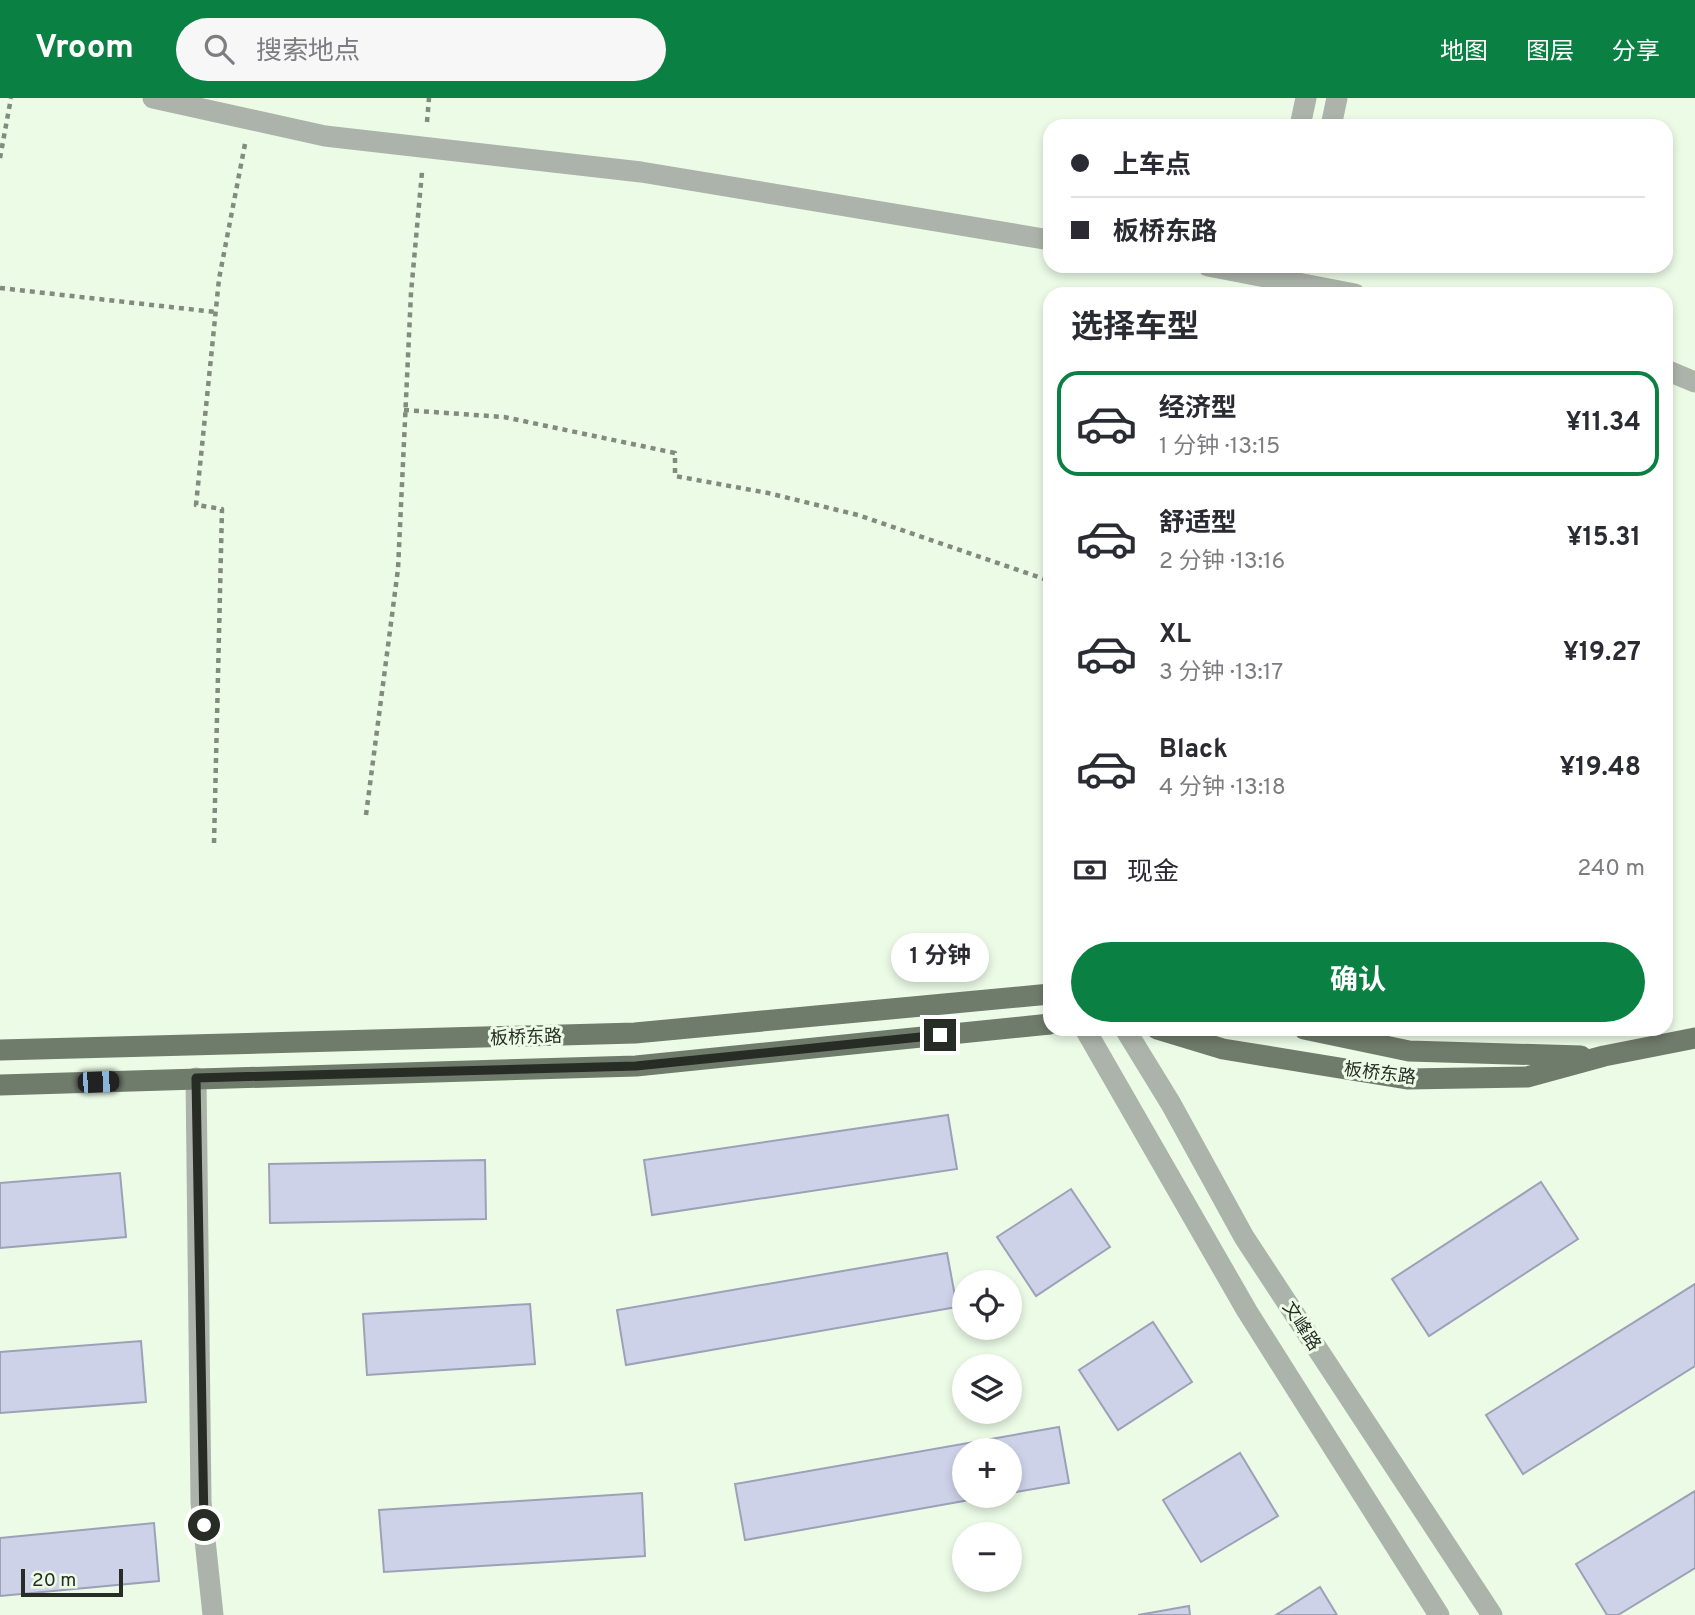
<!DOCTYPE html>
<html lang="zh">
<meta charset="utf-8">
<style>
:root{--surface:#fff;--page:#f7f7f7;--text:#2b2b33;--muted:#7c7c81;--line:#e1e1e2;--accent:#0b8043}
body{margin:0;font-family:Overpass,"Noto Sans SC",sans-serif;background:var(--page);color:var(--text);height:100vh;display:flex;flex-direction:column;font-size:26px;white-space:nowrap}
*{box-sizing:border-box;margin:0}
p{font-size:23px;color:var(--muted)}
.icon{flex:none;width:38px;height:38px;fill:none;stroke:currentColor;stroke-width:2;stroke-linecap:round;stroke-linejoin:round}
.map{position:relative;flex:1;overflow:hidden}
.sheet{position:absolute;left:1043px;top:189px;width:630px;height:749px;display:flex;flex-direction:column;background:var(--surface);border-radius:21px;box-shadow:0 4px 10px #0003}
.sheet>*{flex:none}
.banner{position:absolute;left:1043px;top:21px;width:630px;height:154px;border-radius:21px;box-shadow:0 4px 10px #0003;display:grid;align-content:center;height:154px;padding:0 28px;background:var(--surface)}
.buttons{position:absolute;left:952px;top:1172px;display:grid;gap:14px}
.buttons a{display:grid;place-items:center;width:70px;height:70px;border-radius:50%;background:var(--surface);box-shadow:0 4px 10px #0003;font-size:35px}
.scale{position:absolute;left:21px;bottom:18px;width:102px;box-sizing:border-box;padding-left:7px;border:4px solid #272c25;border-top:0;font-size:19px;line-height:24px;white-space:nowrap;color:#272c25;-webkit-text-stroke:5px #ebfbe6;paint-order:stroke}
.end{position:absolute;width:32px;height:32px;margin:-16px;border:9px solid #272c25;background:#fff;box-shadow:0 0 0 4px #fff}
.from{border-radius:50%}
.bubble{position:absolute;height:49px;border-radius:24px;background:var(--surface);box-shadow:0 4px 10px #0003;font-size:23px;font-weight:700;line-height:49px;text-align:center}
.car{position:absolute;width:21px;height:42px;margin:-21px -10px;border-radius:9px;box-shadow:0 0 5px 2px #0007;background:linear-gradient(#222 24%,#8ab4d8 0 40%,#222 0 76%,#8ab4d8 0 86%,#222 0)}
.banner b{display:flex;align-items:center;gap:24px;height:66px;font-size:26px}
.banner b+b{border-top:2px solid var(--line)}
.banner i{width:18px;height:18px;background:var(--text)}
ul{padding:0;list-style:none}
li{display:flex;align-items:center;gap:21px;height:105px;margin:0 14px 10px;padding:0 14px;border:4px solid transparent;border-radius:21px}
li div{flex:1}
li b{display:block;font-size:26px}
li em{font-style:normal;font-weight:700}
li.selected{border-color:var(--accent)}
li>.icon{width:63px;height:63px;stroke-width:1.5}
h2{padding:0 28px;font-size:32px;line-height:84px}
.pay{display:flex;align-items:center;gap:18px;height:77px;padding:0 28px;font-size:26px}
.pay p{margin-inline-start:auto}
.cta{display:flex;gap:14px;margin-top:auto;padding:14px 28px}
.cta a{flex:1;height:80px;border-radius:42px;background:var(--accent);color:#fff;font-size:28px;font-weight:700;line-height:80px;text-align:center}
header{display:flex;align-items:center;gap:42px;box-sizing:border-box;height:98px;padding:0 35px;background:var(--accent);color:#fff}
header strong{font-size:33px}
nav{display:flex;gap:38px;margin-inline-start:auto;font-size:24px}
.search{width:490px;height:63px;background:var(--page);display:flex;align-items:center;gap:18px;box-sizing:border-box;padding:0 24px;border-radius:38px;color:var(--muted);font-size:26px}
.map>svg:first-child{display:block}
.building{fill:#ced2e9;stroke:#9da1b7;stroke-width:2}
.lines{fill:none;stroke-linecap:round;stroke-linejoin:round}
.path{stroke:#818b7e;stroke-width:4.5;stroke-dasharray:5 5;stroke-linecap:butt}
.minor{stroke:#acb3aa;stroke-width:21}
.major{stroke:#6f7b6b;stroke-width:21}
.route{stroke:#272c25;stroke-width:9}
.labels{text-anchor:middle;stroke-width:6;stroke-linejoin:round;paint-order:stroke}
.street-label{font-size:18px;fill:#272c25;stroke:#ebfbe6}
</style>
<header>
<strong>Vroom</strong>
<div class="search"><svg class="icon" aria-label="search" viewBox="0 0 24 24"><circle cx="10" cy="10" r="6"/><path d="M15 15l6 6"/></svg>搜索地点</div>
<nav><a>地图</a><a>图层</a><a>分享</a></nav>
</header>
<div class="map">
<svg width="1695" height="1517" viewBox="0 0 1695 1517">
<rect width="100%" height="100%" fill="#ebfbe6"/>
<g class="building">
<path d="M948 1017 957 1071 652 1117 644 1062Z"/>
<path d="M485 1062 486 1121 270 1125 269 1066Z"/>
<path d="M120 1075 126 1139 0 1150V1085Z"/>
<path d="M1541 1084 1578 1141 1429 1238 1392 1181Z"/>
<path d="M1071 1091 1110 1149 1036 1198 997 1139Z"/>
<path d="M947 1155 957 1209 626 1267 617 1212Z"/>
<path d="M1695 1186V1268L1523 1376 1486 1317Z"/>
<path d="M530 1206 535 1266 367 1277 363 1216Z"/>
<path d="M1153 1224 1192 1284 1118 1332 1079 1272Z"/>
<path d="M141 1243 146 1304 0 1315V1254Z"/>
<path d="M1059 1329 1069 1385 1010 1395V1353H964V1398H992L745 1442 735 1386Z"/>
<path d="M1240 1355 1278 1418 1201 1464 1163 1402Z"/>
<path d="M1695 1393V1470L1618 1517H1607L1576 1466Z"/>
<path d="M642 1395 645 1458 384 1474 379 1412Z"/>
<path d="M154 1425 159 1483 0 1498V1440Z"/>
<path d="M1320 1489 1337 1517H1276Z"/>
<path d="M1189 1508 1190 1517H1138Z"/>
</g>
<g class="lines">
<g class="path">
<path d="M427 24 429 0"/>
<path d="M0 60 11 0"/>
<path d="M0 190 215 214"/>
<path d="M404 312 504 319 675 355V378L768 395 858 417 1050 483"/>
<path d="M366 717 398 471 411 195 422 74"/>
<path d="M214 745 222 411 196 407 219 181 245 46"/>
</g>
<g class="minor">
<path d="M153 0 325 38 641 74 1050 142"/>
<path d="M1300 28 1306 0"/>
<path d="M1331 28 1337 0"/>
<path d="M1208 168 1355 196"/>
<path d="M1666 272 1695 284"/>
<path d="M1085 931 1247 1213 1439 1517"/>
<path d="M1125 931 1171 1006 1244 1139 1492 1517"/>
<path d="M196 980 201 1404 213 1517"/>
</g>
<g class="major">
<path d="M1157 931 1223 951 1407 981 1527 979 1604 958 1695 940"/>
<path d="M1304 931 1409 953 1581 958"/>
<path d="M0 952 635 935 1050 896"/>
<path d="M0 987 636 968 1050 926"/>
</g>
</g>
<g class="lines">
<path class="route" d="M204 1427 196 980 636 968 940 937"/>
</g>
<g class="labels">
<g class="street-label">
<text transform="translate(526 939) rotate(-2)" y="6">板桥东路</text>
<text transform="translate(1380 975) rotate(7)" y="6">板桥东路</text>
<text transform="translate(1302 1228) rotate(57)" y="6">文峰路</text>
</g>
</g>
</svg>
<div class="buttons">
<a><svg class="icon" aria-label="locate" viewBox="0 0 24 24"><circle cx="12" cy="12" r="6"/><path d="M12 2v4M12 18v4M2 12h4M18 12h4"/></svg></a>
<a><svg class="icon" aria-label="layers" viewBox="0 0 24 24"><path d="M12 4l9 5-9 5-9-5zM3 14l9 5 9-5"/></svg></a>
<a>+</a>
<a>−</a>
</div>
<div class="scale">20 m</div>
<i class="end from" style="left:204px;top:1427px"></i>
<i class="end" style="left:940px;top:937px"></i>
<div class="bubble" style="left:891px;top:835px;width:98px">1 分钟</div>
<i class="car" style="left:98px;top:984px;rotate:88deg"></i>
<div class="banner">
<b><i class="from"></i>上车点</b>
<b><i></i>板桥东路</b>
</div>
<section class="sheet">
<h2>选择车型</h2>
<ul>
<li class="selected"><svg class="icon" aria-label="car" viewBox="0 0 24 24"><path d="M5 17H2v-5l4-1 3-4h7l3 4 3 1v5h-3M9 17h6M6 11h13"/><circle cx="7" cy="17" r="2"/><circle cx="17" cy="17" r="2"/></svg><div><b>经济型</b><p>1 分钟 · 13:15</p></div><em>¥11.34</em></li>
<li><svg class="icon" aria-label="car" viewBox="0 0 24 24"><path d="M5 17H2v-5l4-1 3-4h7l3 4 3 1v5h-3M9 17h6M6 11h13"/><circle cx="7" cy="17" r="2"/><circle cx="17" cy="17" r="2"/></svg><div><b>舒适型</b><p>2 分钟 · 13:16</p></div><em>¥15.31</em></li>
<li><svg class="icon" aria-label="car" viewBox="0 0 24 24"><path d="M5 17H2v-5l4-1 3-4h7l3 4 3 1v5h-3M9 17h6M6 11h13"/><circle cx="7" cy="17" r="2"/><circle cx="17" cy="17" r="2"/></svg><div><b>XL</b><p>3 分钟 · 13:17</p></div><em>¥19.27</em></li>
<li><svg class="icon" aria-label="car" viewBox="0 0 24 24"><path d="M5 17H2v-5l4-1 3-4h7l3 4 3 1v5h-3M9 17h6M6 11h13"/><circle cx="7" cy="17" r="2"/><circle cx="17" cy="17" r="2"/></svg><div><b>Black</b><p>4 分钟 · 13:18</p></div><em>¥19.48</em></li>
</ul>
<div class="pay"><svg class="icon" aria-label="cash" viewBox="0 0 24 24"><path d="M3 7h18v10H3z"/><circle cx="12" cy="12" r="2"/></svg>现金<p>240 m</p></div>
<div class="cta"><a>确认</a></div>
</section>
</div>
